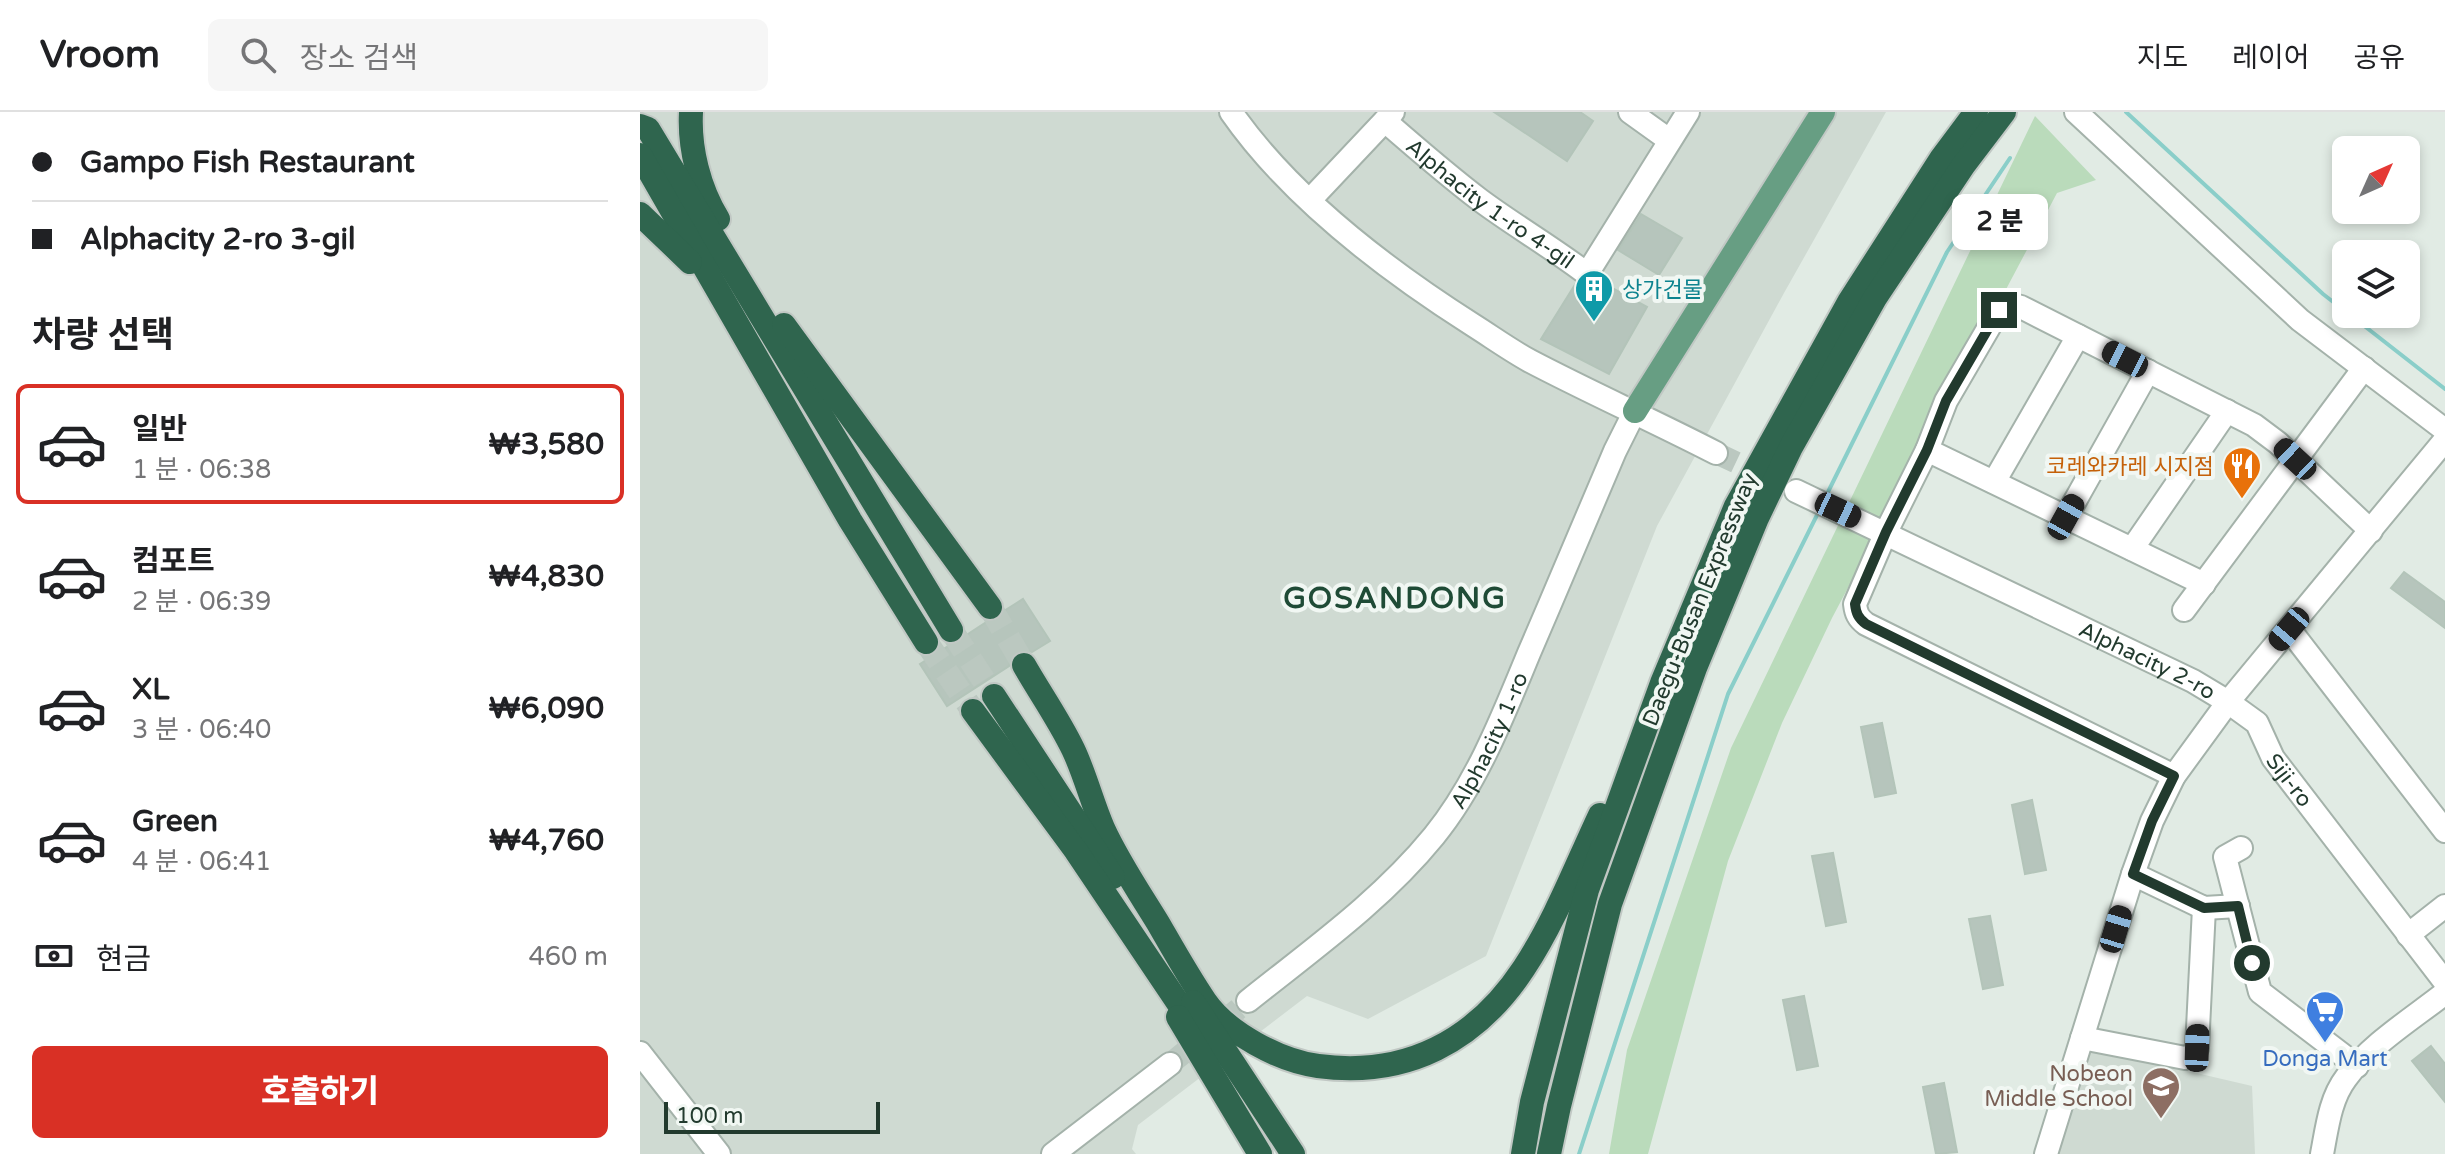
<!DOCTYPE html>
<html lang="ko">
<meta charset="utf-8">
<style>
:root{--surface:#fff;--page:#f6f6f6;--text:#202124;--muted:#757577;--line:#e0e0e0;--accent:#d93025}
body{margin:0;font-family:"Varela Round","Noto Sans KR",sans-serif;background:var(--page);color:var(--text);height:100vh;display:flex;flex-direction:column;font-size:30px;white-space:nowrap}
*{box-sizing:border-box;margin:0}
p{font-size:26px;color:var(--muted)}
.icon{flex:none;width:44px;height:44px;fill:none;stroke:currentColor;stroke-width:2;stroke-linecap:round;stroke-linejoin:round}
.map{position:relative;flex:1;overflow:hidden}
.side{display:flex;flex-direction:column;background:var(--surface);width:640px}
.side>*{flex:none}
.banner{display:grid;align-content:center;height:176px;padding:0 32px;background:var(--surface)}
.needle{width:52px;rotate:45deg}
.buttons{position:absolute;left:1692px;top:24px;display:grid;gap:16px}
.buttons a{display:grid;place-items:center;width:88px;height:88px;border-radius:12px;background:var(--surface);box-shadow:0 4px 12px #0003;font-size:40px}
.scale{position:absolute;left:24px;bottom:20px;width:216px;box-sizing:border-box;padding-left:8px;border:4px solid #223a2e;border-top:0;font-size:22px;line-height:28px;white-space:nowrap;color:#223a2e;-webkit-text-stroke:6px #f1f7f3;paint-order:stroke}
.end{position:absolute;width:36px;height:36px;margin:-18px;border:10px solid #223a2e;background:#fff;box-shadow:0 0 0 4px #fff}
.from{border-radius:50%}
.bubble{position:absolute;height:56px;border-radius:12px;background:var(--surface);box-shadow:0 4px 12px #0003;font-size:26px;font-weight:800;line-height:56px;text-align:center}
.car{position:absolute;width:24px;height:48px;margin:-24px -12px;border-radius:10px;box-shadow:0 0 6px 2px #0007;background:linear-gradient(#222 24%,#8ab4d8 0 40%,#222 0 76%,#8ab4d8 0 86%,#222 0)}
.banner b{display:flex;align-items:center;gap:28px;height:76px;font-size:30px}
.banner b+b{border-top:2px solid var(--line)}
.banner i{width:20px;height:20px;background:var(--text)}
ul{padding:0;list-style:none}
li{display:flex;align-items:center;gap:24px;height:120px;margin:0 16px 12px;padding:0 16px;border:4px solid transparent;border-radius:12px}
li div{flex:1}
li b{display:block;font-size:30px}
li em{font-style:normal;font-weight:800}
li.on{border-color:var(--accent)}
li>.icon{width:72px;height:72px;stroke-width:1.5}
h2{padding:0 32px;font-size:36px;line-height:96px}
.pay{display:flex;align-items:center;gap:20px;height:88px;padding:0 32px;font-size:30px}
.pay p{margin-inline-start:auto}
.button{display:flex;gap:16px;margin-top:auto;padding:16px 32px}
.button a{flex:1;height:92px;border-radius:12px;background:var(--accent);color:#fff;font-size:32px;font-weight:800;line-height:92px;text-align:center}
header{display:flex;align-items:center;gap:48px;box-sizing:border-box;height:112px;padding:0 40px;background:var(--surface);border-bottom:2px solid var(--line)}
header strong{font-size:38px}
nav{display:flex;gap:44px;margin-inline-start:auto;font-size:28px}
.search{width:560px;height:72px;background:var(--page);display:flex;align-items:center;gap:20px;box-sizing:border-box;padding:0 28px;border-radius:12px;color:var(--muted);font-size:30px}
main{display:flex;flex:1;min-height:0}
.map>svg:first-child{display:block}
.built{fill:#cfdad2}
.green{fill:#badbbb}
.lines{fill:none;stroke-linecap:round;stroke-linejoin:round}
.stream{stroke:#8acec9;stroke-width:4}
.building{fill:#b6c5bc;stroke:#b3c4b9;stroke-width:2}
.minor-tunnel{stroke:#bbc8c0;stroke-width:22;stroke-dasharray:22 11;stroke-linecap:butt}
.highway-tunnel{stroke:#bbc8c0;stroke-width:24;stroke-dasharray:24 12;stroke-linecap:butt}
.minor-casing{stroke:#a4b2aa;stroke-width:26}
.major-casing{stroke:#c1c8c4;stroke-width:28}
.highway-casing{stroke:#c1c8c4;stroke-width:28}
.minor{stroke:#fff;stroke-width:22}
.major{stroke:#679e83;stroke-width:24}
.highway{stroke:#2f654e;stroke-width:24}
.route{stroke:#223a2e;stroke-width:10}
.labels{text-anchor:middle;stroke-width:8;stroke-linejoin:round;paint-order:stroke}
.street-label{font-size:22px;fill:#223a2e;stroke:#f1f7f3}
.culture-label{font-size:22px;fill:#0d838f;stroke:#f1f7f3;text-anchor:start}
.food-label{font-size:22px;fill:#c56008;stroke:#f1f7f3;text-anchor:end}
.shop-label{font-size:22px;fill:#366cbe;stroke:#f1f7f3}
.education-label{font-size:22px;fill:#785e54;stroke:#f1f7f3;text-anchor:end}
.district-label{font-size:30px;font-weight:bold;letter-spacing:2px;fill:#1f4b36;stroke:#f1f7f3}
</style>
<header>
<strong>Vroom</strong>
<div class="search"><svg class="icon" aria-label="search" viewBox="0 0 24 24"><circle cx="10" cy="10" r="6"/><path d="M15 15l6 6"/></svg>장소 검색</div>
<nav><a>지도</a><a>레이어</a><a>공유</a></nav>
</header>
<main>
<section class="side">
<div class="banner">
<b><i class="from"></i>Gampo Fish Restaurant</b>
<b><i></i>Alphacity 2-ro 3-gil</b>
</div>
<h2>차량 선택</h2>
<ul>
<li class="on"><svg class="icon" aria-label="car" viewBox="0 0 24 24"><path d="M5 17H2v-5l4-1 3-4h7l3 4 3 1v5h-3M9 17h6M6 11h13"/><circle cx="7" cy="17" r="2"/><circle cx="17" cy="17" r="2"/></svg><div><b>일반</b><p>1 분 · 06:38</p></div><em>₩3,580</em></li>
<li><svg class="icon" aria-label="car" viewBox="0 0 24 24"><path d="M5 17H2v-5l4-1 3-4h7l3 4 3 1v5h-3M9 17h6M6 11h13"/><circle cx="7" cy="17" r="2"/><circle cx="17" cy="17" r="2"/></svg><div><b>컴포트</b><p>2 분 · 06:39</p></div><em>₩4,830</em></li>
<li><svg class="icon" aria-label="car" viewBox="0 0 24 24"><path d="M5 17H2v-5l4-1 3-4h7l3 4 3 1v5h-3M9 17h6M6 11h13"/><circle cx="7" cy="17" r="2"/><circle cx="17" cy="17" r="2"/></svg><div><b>XL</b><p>3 분 · 06:40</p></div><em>₩6,090</em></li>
<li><svg class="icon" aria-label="car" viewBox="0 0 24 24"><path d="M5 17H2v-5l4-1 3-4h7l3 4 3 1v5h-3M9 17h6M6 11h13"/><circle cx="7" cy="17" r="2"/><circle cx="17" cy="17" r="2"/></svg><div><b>Green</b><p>4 분 · 06:41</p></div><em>₩4,760</em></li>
</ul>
<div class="pay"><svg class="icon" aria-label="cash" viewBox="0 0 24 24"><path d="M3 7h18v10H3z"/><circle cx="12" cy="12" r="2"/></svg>현금<p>460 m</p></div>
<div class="button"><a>호출하기</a></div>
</section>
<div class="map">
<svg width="1805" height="1042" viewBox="0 0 1805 1042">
<rect width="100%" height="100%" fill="#e1ebe4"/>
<g class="built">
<path d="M0 0H1246L1144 181 1017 414 846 844 728 907 667 884 498 1013 492 1037 496 1042H0Z"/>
<path d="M1449 936 1612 974 1615 1042H1418Z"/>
</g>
<path class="green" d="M1395 4 1456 68 1417 81 1192 506 1142 611 1088 749 1008 1042H969L987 938 1091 636Z"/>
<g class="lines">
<g class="stream">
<path d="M1486 0 1683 182 1706 200"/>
<path d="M1709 202 1805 277"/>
<path d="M1185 386 1307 140 1370 46"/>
<path d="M939 1042 1088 582 1180 397"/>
</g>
</g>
<g class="building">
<path d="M854 0H940L953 9 927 49Z"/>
<path d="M1001 102 1042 126 1019 163 978 138Z"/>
<path d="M959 169 1007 195 969 262 901 227 936 171 947 176 954 174Z"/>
<path d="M1764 460 1805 490V516L1751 476Z"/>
<path d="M383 487 410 529 392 540 383 538 376 541 371 546 369 554 307 594 280 552 310 533 319 530 325 524 348 509 358 507 364 499Z"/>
<path d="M1242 611 1256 681 1235 685 1221 615Z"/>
<path d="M1392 688 1406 758 1385 762 1372 693Z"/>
<path d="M1193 741 1206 810 1186 814 1172 744Z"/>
<path d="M1350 804 1363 873 1343 877 1329 807Z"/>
<path d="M1164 884 1178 954 1157 958 1143 888Z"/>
<path d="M1791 934 1805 952V990L1772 949Z"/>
<path d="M1304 971 1317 1040 1296 1042 1283 975Z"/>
</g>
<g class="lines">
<g class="minor-tunnel">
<path d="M1076 341 1129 366"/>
<path d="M530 952 608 889"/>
</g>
<g class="highway-tunnel">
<path d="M350 495 384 553"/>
<path d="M311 518 354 584"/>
<path d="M286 530 333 599"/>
</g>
<g class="minor-casing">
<g id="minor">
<path d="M591 0C651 86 745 157 833 213 852 225 870 238 890 249 951 281 1014 309 1076 341"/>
<path d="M990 0 1029 28"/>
<path d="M1436 0 1660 208 1805 318"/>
<path id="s1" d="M745 9C776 36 807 63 840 88 875 114 913 136 947 162L1048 0"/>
<path d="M670 88 753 0"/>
<path id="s2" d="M1805 328 1588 590 1617 611 1633 646 1805 870"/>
<path d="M1287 338 1564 472"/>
<path d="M1354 370 1438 224"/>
<path id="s3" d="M1156 379 1553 569 1588 590 1534 664 1512 709 1493 762 1406 1042"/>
<path d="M1426 405 1508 259"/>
<path d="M1492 437 1587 299"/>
<path d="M1544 498 1724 256"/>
<path d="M1649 517 1805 719"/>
<path d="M1534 664 1226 512C1218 506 1216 501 1215 492L1246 420 1287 338 1306 289 1359 198 1369 192 1381 195 1614 313 1638 331 1731 419"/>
<path d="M1601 736 1585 745 1620 880 1717 954"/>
<path d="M1493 762 1564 796 1598 794"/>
<path d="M1768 823 1805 794"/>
<path id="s4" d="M608 889C673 837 741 789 794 724 837 671 863 604 889 541 918 474 946 407 975 339L995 299"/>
<path d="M1442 926 1545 946 1553 943 1557 936 1564 796"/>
<path d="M0 941 79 1042"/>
<path d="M413 1042 530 952"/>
<path d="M1682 1042C1687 1016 1690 987 1706 966 1731 932 1772 907 1805 881"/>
</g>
</g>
<g class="major-casing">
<path id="major" d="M995 299 1183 0"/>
</g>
<g class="highway-casing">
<g id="highway">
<path d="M51 0C49 36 59 76 78 107"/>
<path d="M0 14 8 17 311 518"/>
<path d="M0 43 210 408 286 530"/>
<path d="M0 102 50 150"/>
<path d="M144 213 350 495"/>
<path d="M384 553C400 581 419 608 433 637 445 662 452 691 463 716 478 749 499 780 518 811 533 837 548 864 565 889 587 921 640 949 678 954 766 966 836 929 884 856 915 809 936 754 960 703"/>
<path d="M354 584 473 765"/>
<path d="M333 599 436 739 555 916"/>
<path d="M553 890 653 1042"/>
<path d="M538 905 620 1042"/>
<path d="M883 1042 892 990 947 778 1022 571 1096 394 1209 190 1301 47 1336 0"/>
<path d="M909 1042 919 994 970 792 1055 556 1117 406 1151 335 1235 186 1323 54 1364 0"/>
</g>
</g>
<use href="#minor" class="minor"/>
<use href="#major" class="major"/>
<use href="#highway" class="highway"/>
</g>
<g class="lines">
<path class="route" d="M1359 198 1306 289 1287 338 1246 420 1215 492C1216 501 1218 506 1226 512L1534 664 1512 709 1493 762 1564 796 1598 794 1612 851"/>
</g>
<defs>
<g id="building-pin" transform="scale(2)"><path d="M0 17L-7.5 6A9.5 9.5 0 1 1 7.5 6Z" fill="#0f9aa8" stroke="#f1f7f3"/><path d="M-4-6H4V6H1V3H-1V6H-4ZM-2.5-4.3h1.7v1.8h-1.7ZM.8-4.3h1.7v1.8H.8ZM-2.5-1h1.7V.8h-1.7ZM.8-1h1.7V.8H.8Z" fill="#fff"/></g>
<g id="restaurant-pin" transform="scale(2)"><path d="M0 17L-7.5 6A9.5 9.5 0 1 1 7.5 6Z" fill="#e8710a" stroke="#f1f7f3"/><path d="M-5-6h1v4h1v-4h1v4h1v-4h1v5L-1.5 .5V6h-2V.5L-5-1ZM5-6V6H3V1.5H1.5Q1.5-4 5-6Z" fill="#fff"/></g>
<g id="supermarket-pin" transform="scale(2)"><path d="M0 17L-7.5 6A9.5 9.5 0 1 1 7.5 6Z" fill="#3f7fe0" stroke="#f1f7f3"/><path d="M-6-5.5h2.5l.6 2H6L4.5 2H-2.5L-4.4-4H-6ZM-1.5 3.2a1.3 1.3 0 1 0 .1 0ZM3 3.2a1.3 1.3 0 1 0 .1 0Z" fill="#fff"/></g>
<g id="school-pin" transform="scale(2)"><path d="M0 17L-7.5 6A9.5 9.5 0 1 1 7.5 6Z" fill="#8d6e63" stroke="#f1f7f3"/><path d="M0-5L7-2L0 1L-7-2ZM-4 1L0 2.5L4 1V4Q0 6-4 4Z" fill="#fff"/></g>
</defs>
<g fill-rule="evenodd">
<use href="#building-pin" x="954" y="177"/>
<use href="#restaurant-pin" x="1602" y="354"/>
<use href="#supermarket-pin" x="1685" y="898"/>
<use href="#school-pin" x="1521" y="974"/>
</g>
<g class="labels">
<g class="street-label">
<text dy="8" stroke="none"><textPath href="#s1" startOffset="134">Alphacity 1-ro 4-gil</textPath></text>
<text transform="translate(1059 487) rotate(-68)" y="8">Daegu-Busan Expressway</text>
<text dy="8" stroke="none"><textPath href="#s3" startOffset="390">Alphacity 2-ro</textPath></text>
<text dy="8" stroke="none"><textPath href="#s4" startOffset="360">Alphacity 1-ro</textPath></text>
<text dy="8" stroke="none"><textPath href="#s2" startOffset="442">Siji-ro</textPath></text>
</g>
<g class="culture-label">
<text x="982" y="185">상가건물</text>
</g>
<g class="food-label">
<text x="1574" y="362">코레와카레 시지점</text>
</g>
<g class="shop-label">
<text x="1685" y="954">Donga Mart</text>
</g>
<g class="education-label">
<text x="1493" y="969">Nobeon<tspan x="1493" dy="25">Middle School</tspan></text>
</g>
<g class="district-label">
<text x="755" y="496">GOSANDONG</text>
</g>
</g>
</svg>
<div class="buttons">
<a><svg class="needle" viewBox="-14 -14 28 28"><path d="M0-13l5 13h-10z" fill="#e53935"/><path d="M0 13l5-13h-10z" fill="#757577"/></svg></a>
<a><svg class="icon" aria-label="layers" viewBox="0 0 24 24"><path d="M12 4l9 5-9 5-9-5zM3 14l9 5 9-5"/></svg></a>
</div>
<div class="scale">100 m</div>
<i class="end from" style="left:1612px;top:851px"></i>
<i class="end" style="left:1359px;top:198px"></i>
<div class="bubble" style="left:1312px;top:82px;width:96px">2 분</div>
<i class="car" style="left:1485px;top:247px;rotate:297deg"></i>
<i class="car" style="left:1655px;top:347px;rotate:313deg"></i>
<i class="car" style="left:1198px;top:398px;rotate:115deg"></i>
<i class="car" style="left:1426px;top:405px;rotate:29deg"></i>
<i class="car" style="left:1649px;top:517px;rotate:220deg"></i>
<i class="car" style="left:1476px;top:817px;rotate:17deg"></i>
<i class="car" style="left:1557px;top:936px;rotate:2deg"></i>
</div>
</main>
